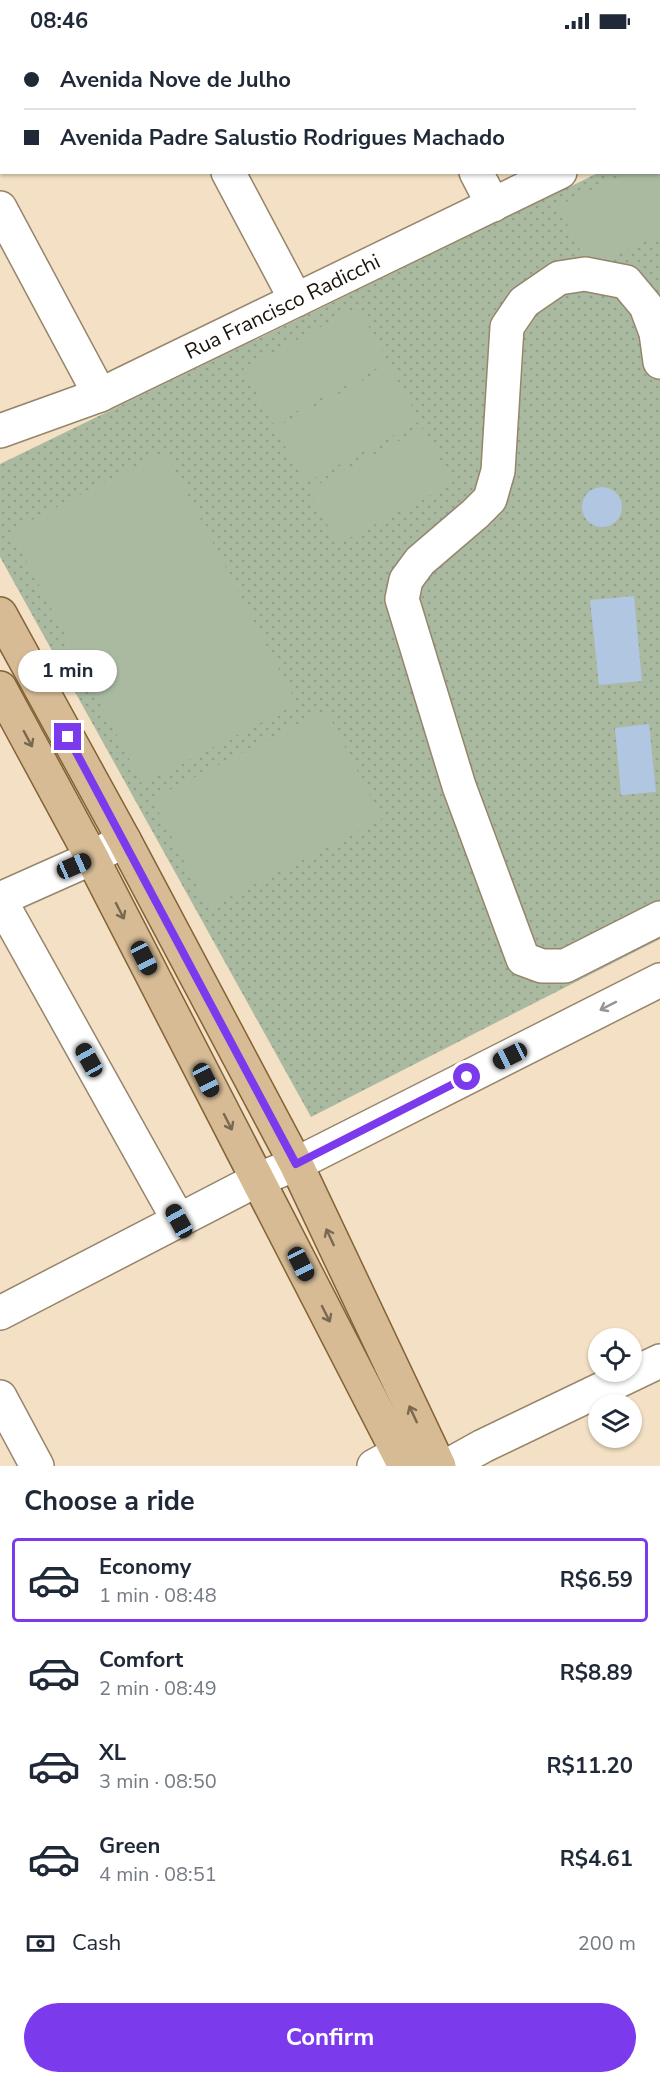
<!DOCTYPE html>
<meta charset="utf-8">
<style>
:root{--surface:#fff;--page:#f2f2f3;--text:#1f2937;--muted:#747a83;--line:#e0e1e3;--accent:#7c3aed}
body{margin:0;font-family:"Nunito Sans",sans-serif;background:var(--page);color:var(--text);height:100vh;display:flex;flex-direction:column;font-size:22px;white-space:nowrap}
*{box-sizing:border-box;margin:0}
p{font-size:20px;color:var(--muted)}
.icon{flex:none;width:33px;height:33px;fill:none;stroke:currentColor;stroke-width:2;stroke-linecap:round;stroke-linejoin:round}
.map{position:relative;height:1424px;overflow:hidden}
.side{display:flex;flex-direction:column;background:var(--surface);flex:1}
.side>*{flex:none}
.guide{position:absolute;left:0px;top:0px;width:660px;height:132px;box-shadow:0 2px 4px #0004;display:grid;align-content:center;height:132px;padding:0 24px;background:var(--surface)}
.tools{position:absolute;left:588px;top:1286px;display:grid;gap:12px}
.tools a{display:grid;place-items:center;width:54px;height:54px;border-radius:50%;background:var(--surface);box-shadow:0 2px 4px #0004;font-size:30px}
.end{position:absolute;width:27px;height:27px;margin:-14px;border:8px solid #7c3aed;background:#fff;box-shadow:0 0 0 3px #fff}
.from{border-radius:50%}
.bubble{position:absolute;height:42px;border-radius:21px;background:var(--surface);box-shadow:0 2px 4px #0004;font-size:20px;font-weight:700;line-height:42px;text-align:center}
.car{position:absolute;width:18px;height:36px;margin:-18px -9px;border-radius:8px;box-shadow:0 0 4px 2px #0007;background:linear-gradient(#222 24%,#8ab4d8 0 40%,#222 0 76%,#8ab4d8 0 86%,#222 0)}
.guide b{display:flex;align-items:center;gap:21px;height:57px;font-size:22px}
.guide b+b{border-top:2px solid var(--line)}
.guide i{width:15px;height:15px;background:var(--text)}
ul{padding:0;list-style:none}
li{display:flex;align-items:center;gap:18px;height:84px;margin:0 12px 9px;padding:0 12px;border:3px solid transparent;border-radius:6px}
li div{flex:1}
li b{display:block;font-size:22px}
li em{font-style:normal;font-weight:700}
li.on{border-color:var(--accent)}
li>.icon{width:54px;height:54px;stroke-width:1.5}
h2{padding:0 24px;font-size:27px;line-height:72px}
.pay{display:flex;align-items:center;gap:15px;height:66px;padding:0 24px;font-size:22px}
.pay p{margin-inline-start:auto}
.action{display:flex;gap:12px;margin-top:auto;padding:12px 24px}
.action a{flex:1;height:69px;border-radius:36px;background:var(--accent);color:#fff;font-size:24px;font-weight:700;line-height:69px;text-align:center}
.status{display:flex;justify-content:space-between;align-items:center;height:42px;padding:0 30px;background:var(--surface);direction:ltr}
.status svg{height:16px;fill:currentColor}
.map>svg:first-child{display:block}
.park{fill:url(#park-dots)}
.garden{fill:#aabaa1}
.water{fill:#b0c6e1}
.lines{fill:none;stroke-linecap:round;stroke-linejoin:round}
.minor-casing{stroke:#96856b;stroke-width:36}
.major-casing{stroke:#836336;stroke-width:36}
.minor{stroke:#fff;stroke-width:33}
.major{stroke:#d6bb95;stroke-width:33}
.oneway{stroke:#786850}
.oneway2{stroke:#989591}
.route{stroke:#7c3aed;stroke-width:8}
.labels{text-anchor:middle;stroke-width:4.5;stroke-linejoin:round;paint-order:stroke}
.street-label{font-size:21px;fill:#1a140a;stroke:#fff}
</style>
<div class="status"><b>08:46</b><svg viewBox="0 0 49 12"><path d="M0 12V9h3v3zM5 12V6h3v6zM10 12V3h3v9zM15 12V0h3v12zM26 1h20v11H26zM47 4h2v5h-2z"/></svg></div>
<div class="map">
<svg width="660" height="1424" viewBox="0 0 660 1424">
<defs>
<pattern id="park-dots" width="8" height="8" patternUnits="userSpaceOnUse" patternTransform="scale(1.5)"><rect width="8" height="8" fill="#aabaa1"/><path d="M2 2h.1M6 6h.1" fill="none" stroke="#929f89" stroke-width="1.8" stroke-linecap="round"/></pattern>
</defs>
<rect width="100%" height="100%" fill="#f4e1c5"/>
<path class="park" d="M658 101H660V897L311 1075 0 515V422L598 131 658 130Z"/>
<g class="garden">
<path d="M660 114V192L589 226 558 164 626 131 658 130Z"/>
<path d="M358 265 388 320 273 382 243 327Z"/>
<path d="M390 324 420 379 305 441 275 386Z"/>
<path d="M423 386 453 441 338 502 308 448Z"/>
<path d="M165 409 297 662 142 742 11 489Z"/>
<path d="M326 668 382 777 208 866 152 757Z"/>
</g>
<g class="water">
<circle cx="602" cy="465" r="20"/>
<path d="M634 554 642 639 599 643 590 558Z"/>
<path d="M649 682 656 750 621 753 615 686Z"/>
</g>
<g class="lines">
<g class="minor-casing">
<g id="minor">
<path d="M159 0 160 2"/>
<path d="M406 0 407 2"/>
<path d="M45 2 48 0"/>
<path d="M501 2 504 0"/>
<path d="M658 10 660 13"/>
<path d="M0 23H2"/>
<path d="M658 83 660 82"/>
<path d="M228 130 296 258"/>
<path d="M476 130 493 163"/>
<path d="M0 166 100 353"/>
<path d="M660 320 656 291 646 264 626 240 585 232 559 236 524 260 507 285 498 429 490 457 475 472 420 519 406 538 402 557 459 744 523 917 542 924H565L660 876"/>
<path id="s1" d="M0 389 100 353 560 130"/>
<path d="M0 857 92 816 124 798"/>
<path d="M0 858 179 1179"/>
<path d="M0 1271 257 1138 296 1122 660 938"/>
<path d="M0 1355 37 1424"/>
<path d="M374 1424 398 1411 427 1405"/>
<path d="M447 1424 483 1404 660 1319"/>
</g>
</g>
<g class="major-casing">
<g id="major">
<path d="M0 572 124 798 296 1122 439 1424"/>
<path d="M0 646 92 816 405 1424"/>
</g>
</g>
<use href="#minor" class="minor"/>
<use href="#major" class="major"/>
</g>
<defs><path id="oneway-shaft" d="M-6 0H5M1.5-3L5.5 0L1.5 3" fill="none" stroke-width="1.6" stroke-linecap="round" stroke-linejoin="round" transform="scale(1.5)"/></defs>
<g class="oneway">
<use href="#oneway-shaft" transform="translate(28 697) rotate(62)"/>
<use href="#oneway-shaft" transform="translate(120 869) rotate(63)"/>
<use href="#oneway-shaft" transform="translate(228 1080) rotate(63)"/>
<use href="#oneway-shaft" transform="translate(330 1195) rotate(-115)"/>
<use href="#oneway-shaft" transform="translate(326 1272) rotate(63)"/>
<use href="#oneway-shaft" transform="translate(413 1372) rotate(-115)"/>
</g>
<use class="oneway2" href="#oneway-shaft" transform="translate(608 964) rotate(153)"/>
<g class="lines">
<path class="route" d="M68 695 296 1122 467 1035"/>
</g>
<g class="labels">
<g class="street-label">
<text dy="7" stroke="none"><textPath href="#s1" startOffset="309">Rua Francisco Radicchi</textPath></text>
</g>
</g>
</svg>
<div class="tools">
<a><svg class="icon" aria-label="locate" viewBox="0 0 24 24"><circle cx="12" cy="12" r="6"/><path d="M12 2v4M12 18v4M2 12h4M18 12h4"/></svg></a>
<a><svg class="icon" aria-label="layers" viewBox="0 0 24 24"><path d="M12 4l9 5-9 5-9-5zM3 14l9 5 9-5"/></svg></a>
</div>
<i class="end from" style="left:467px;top:1035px"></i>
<i class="end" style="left:68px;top:695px"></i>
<div class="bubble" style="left:18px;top:608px;width:99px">1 min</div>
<i class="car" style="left:74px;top:824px;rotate:66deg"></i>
<i class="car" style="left:144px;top:916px;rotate:153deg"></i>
<i class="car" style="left:510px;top:1014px;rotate:243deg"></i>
<i class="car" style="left:89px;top:1018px;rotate:331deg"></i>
<i class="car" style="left:206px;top:1038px;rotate:153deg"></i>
<i class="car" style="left:179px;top:1179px;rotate:331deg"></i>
<i class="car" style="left:301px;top:1222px;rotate:153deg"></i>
<div class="guide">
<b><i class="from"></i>Avenida Nove de Julho</b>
<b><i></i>Avenida Padre Salustio Rodrigues Machado</b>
</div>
</div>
<section class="side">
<h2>Choose a ride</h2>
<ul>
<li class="on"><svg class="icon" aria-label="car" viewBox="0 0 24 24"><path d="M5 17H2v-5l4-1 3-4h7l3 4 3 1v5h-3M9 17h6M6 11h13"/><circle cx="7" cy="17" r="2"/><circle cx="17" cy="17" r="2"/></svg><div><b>Economy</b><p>1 min · 08:48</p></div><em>R$6.59</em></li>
<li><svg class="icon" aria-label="car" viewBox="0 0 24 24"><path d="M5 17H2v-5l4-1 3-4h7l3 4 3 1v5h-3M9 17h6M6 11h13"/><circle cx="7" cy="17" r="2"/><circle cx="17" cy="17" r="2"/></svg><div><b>Comfort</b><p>2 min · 08:49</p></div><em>R$8.89</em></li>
<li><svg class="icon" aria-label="car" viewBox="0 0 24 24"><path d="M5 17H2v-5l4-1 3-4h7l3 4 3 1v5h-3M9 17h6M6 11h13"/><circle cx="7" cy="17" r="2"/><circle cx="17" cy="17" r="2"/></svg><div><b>XL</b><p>3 min · 08:50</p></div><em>R$11.20</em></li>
<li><svg class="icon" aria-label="car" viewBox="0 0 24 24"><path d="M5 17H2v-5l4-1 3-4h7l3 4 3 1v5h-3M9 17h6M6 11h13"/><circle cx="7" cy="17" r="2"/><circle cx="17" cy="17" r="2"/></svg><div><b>Green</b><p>4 min · 08:51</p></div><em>R$4.61</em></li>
</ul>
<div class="pay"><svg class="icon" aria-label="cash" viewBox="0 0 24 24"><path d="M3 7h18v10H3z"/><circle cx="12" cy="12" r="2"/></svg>Cash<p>200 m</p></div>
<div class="action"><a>Confirm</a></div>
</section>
